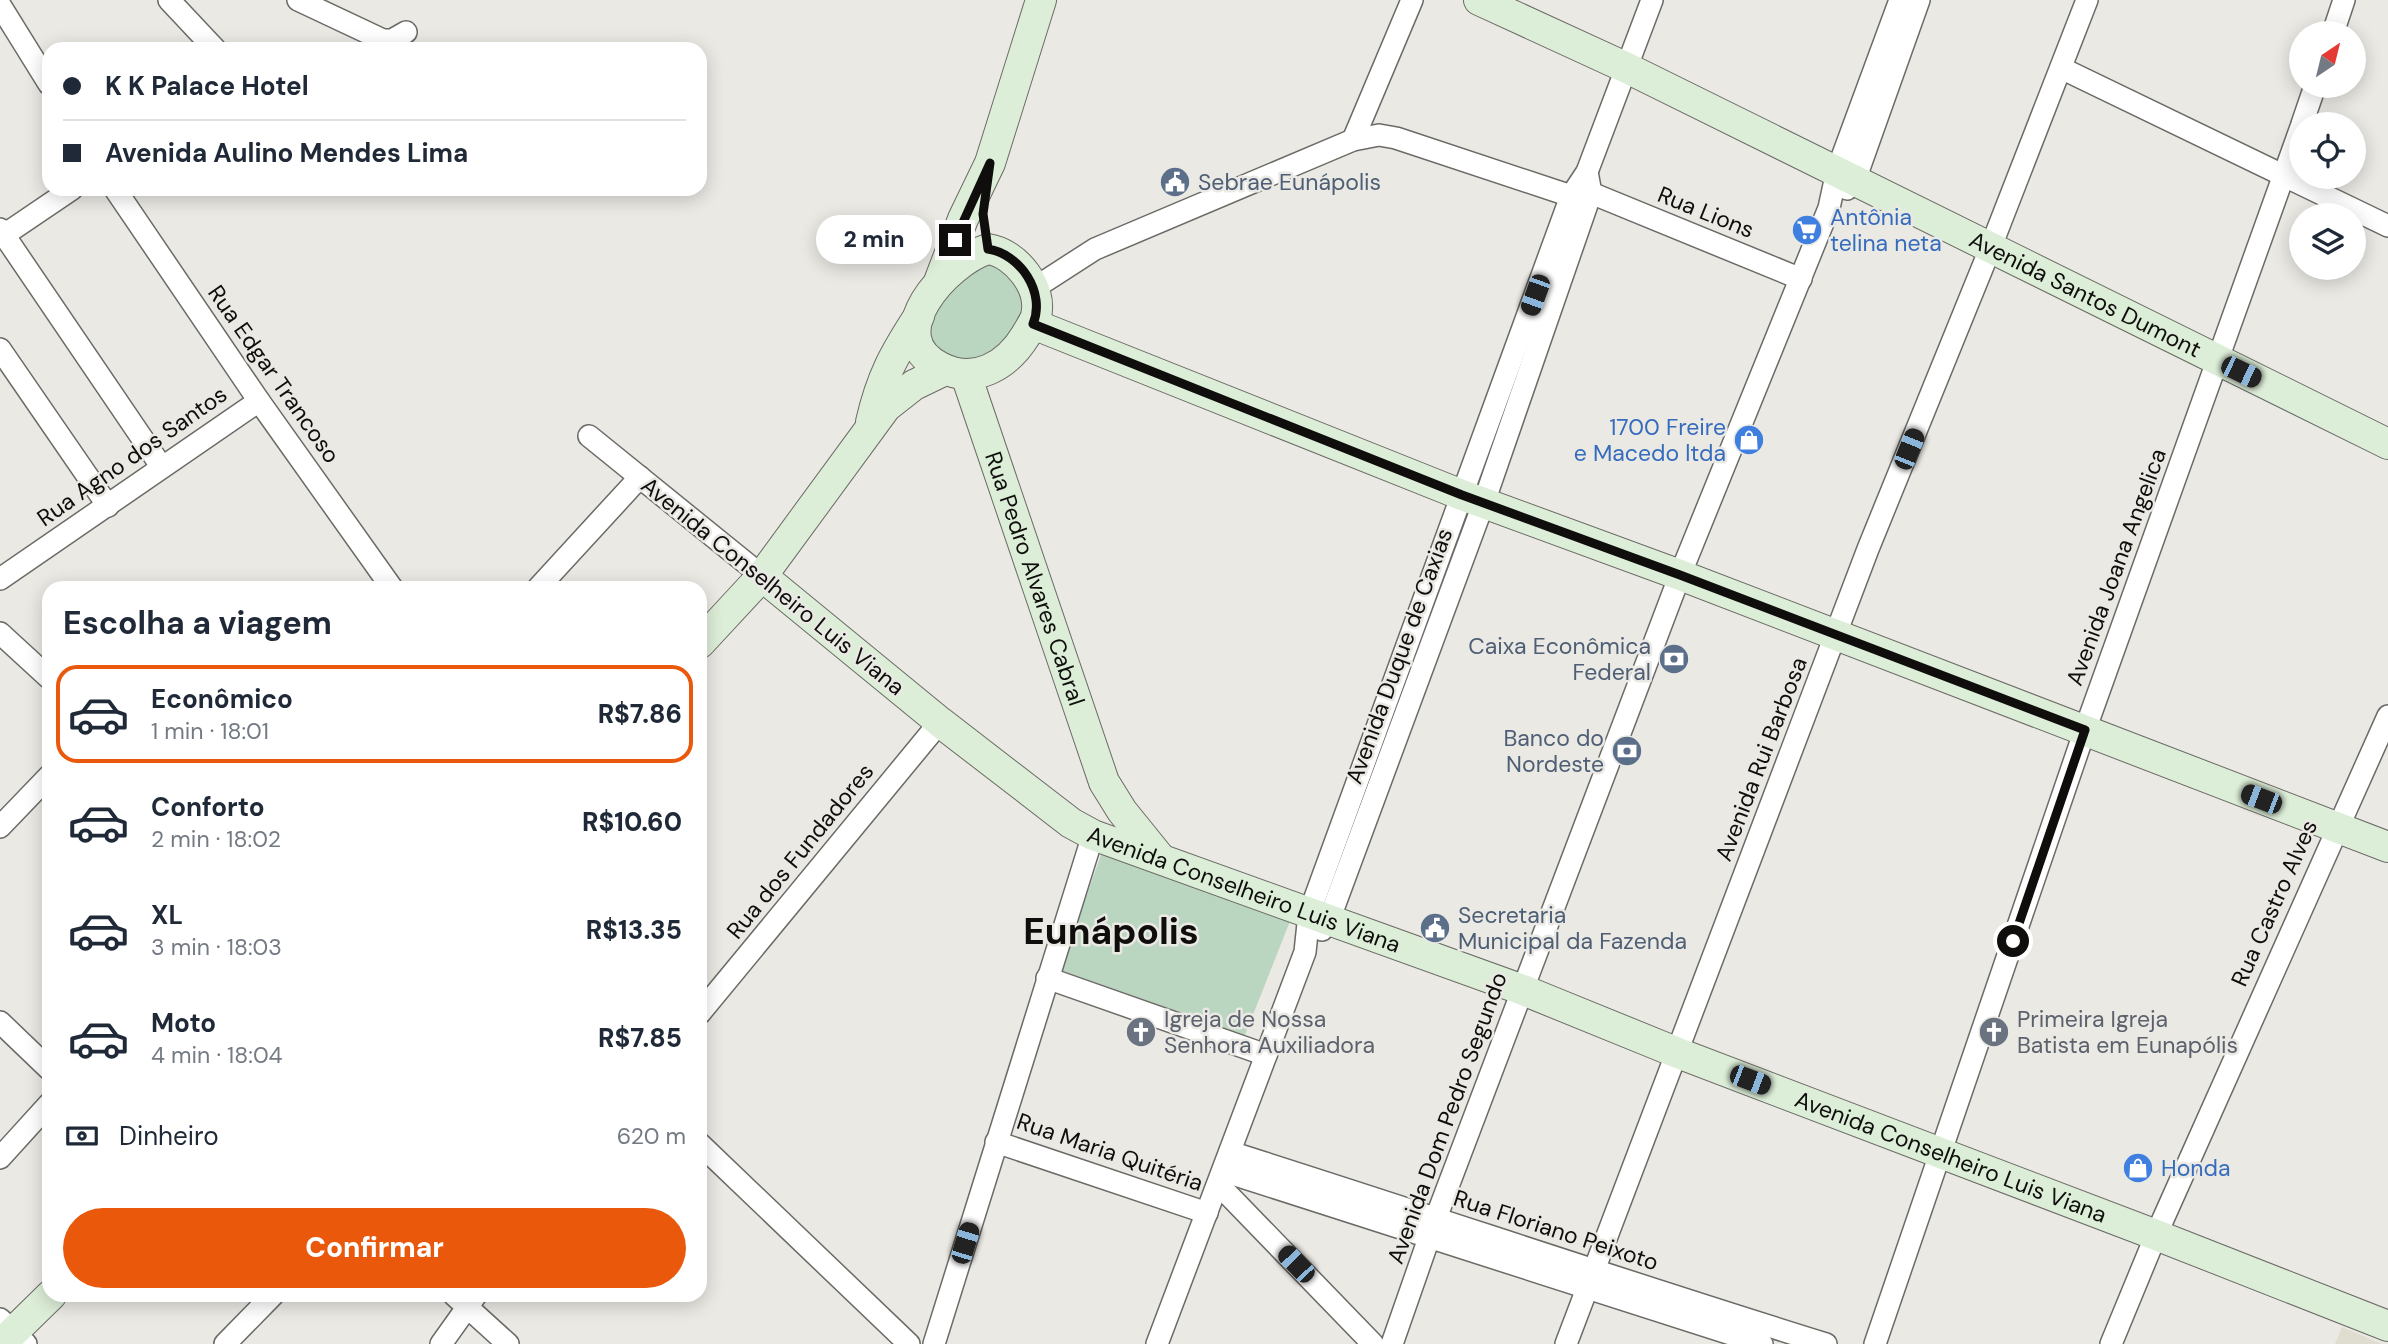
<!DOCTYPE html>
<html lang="pt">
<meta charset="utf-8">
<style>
:root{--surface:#fff;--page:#f2f2f3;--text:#1f2937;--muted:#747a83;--line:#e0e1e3;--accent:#ea580c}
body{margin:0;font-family:"DM Sans",sans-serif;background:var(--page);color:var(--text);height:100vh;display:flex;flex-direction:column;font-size:26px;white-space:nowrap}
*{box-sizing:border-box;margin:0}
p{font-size:23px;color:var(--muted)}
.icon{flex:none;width:38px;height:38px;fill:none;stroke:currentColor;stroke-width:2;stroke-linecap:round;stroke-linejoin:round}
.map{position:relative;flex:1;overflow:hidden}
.details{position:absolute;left:42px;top:581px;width:665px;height:721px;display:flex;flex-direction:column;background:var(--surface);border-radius:21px;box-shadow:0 4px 18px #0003}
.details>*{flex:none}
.guide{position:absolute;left:42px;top:42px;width:665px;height:154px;border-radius:21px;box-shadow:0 4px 18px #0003;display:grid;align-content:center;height:154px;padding:0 21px;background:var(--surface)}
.needle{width:46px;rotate:35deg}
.tools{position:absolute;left:2289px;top:21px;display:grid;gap:14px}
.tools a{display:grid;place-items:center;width:77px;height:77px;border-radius:50%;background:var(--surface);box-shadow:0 4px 18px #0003;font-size:35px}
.end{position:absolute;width:32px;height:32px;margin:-16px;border:9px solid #0f0e0d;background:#fff;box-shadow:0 0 0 4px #fff}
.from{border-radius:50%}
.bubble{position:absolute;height:49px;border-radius:24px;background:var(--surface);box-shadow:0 4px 18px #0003;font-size:23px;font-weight:800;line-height:49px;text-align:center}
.car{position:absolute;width:21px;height:42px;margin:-21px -10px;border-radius:9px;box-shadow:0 0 5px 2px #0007;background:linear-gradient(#222 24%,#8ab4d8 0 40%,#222 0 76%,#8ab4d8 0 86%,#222 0)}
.guide b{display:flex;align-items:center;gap:24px;height:66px;font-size:26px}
.guide b+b{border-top:2px solid var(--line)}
.guide i{width:18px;height:18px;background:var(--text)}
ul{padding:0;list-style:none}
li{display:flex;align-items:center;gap:21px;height:98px;margin:0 14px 10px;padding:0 7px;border:4px solid transparent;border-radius:21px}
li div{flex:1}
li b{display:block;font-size:26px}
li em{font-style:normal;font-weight:800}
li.selected{border-color:var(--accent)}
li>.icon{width:63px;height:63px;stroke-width:1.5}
h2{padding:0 21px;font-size:32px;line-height:84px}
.pay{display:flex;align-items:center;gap:18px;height:77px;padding:0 21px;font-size:26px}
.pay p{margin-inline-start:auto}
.button{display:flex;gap:14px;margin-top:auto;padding:14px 21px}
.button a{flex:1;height:80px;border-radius:42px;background:var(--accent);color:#fff;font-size:28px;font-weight:800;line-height:80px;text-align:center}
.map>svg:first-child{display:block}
.built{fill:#dfddd0}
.green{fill:#bad5c0}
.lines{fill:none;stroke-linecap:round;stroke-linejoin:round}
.street-casing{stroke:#6b6a66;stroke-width:24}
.secondary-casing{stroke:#6b6a66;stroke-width:32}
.street{stroke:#fff;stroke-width:21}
.secondary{stroke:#ddeed8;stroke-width:30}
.route{stroke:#0f0e0d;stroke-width:9}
.labels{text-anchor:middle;stroke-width:5;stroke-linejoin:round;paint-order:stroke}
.service-label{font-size:23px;fill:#4e5e75;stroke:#eae9e4;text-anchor:start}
.street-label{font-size:23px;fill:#0f0e0d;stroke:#eae9e4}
.shop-label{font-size:23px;fill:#366cbe;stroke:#eae9e4;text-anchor:start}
.worship-label{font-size:23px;fill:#5b616d;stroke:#eae9e4;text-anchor:start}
.town-label{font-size:37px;font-weight:bold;fill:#0f0e0d;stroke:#eae9e4}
</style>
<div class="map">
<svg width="2388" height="1344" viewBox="0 0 2388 1344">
<rect width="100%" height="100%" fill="#eae9e4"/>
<path class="built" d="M2342 1327 2382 1344H2335Z"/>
<g class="green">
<path d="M986 260 1018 274 1025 311 1008 351 967 365 944 355 928 340V316L954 282Z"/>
<path d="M1102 852 1292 916 1245 1035 1060 970Z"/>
</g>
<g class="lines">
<g class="street-casing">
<g id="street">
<path d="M169 0 215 49"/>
<path d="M298 0 383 40H392L406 32"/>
<path d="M0 5 49 84"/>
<path d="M2333 33 2344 0"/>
<path d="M2061 68 2388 226"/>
<path d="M2302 124 2315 86"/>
<path d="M1353 140 1412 0"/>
<path d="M115 189 259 401 392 588"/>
<path d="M1847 189 1855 180 1919 0"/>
<path d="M1591 193 1801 279"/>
<path d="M0 229 161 466"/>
<path d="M4 235 72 189"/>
<path d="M1033 289 1095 249 1353 140 1379 135 1396 138 1571 196 1586 194"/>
<path d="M0 349 108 506"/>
<path d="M589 436 762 576"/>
<path d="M0 579 259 401"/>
<path d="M538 588 640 477"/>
<path d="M0 633 49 678"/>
<path d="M0 827 49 776"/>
<path d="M1322 930 1329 920 1484 502 1591 193 1587 172"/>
<path d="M1047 978 1266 1055"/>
<path d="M700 1013 940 722"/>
<path d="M0 1022 49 1069"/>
<path d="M996 1142 1207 1213"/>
<path d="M700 1144 909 1344"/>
<path d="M1230 1152C1429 1215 1626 1282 1826 1344"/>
<path d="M0 1158 49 1104"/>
<path d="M1223 1171 1762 1344"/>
<path d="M1218 1184 1373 1344"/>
<path d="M454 1295 508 1344"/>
<path d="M0 1319 26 1344"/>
<path d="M225 1344 273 1295"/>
<path d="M441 1344 476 1295"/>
<path d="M934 1344 1093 835"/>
<path d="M1157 1344 1305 952 1309 914 1571 196 1587 172 1652 0"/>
<path d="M1392 1344 1436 1218 1680 575 1829 208 1837 171 1900 0"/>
<path d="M1566 1344 1868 549 1990 249 2087 0"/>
<path d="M1875 1344 2085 730 2301 127"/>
<path d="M2111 1344 2156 1235 2388 716"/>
</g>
</g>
<g class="secondary-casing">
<g id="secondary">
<path id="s1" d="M1479 0 1627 68 2388 444"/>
<path d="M988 249C1016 253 1043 288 1036 316 1034 323 1029 329 1026 335 1007 366 975 385 940 367 879 336 946 262 988 249Z"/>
<path d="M940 279 963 219 990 163 1041 0"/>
<path d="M1033 324 1462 495 1680 575 2388 847"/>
<path id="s2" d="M966 375 1104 782 1122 811 1160 858"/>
<path d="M871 422C881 378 894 354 919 316"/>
<path id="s3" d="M762 576 940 722 1071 823 1093 835 1523 990 1678 1053 2156 1235 2388 1326"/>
<path d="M700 643 762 576 886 407 914 385 945 370"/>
<path d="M1 1344 51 1295"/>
</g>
</g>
<use href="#street" class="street"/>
<use href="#secondary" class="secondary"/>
</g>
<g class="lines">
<path class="route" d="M955 240 990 163 983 214 988 249C1020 254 1046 292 1033 324L1462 495 1680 575 2085 730 2013 941"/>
</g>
<defs>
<g id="civic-disc" transform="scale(1.575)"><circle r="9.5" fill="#5c6f8a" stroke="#eae9e4"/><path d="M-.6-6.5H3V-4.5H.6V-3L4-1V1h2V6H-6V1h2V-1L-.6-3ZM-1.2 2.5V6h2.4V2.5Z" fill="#fff"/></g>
<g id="supermarket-disc" transform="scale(1.575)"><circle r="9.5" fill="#3f7fe0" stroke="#eae9e4"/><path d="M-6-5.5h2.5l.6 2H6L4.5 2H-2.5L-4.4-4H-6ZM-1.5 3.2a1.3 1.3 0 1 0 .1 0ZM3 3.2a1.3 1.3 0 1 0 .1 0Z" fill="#fff"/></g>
<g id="shop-disc" transform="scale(1.575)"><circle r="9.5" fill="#3f7fe0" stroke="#eae9e4"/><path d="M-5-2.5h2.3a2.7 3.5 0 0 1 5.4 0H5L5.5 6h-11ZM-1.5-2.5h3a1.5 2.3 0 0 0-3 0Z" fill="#fff"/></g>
<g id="bank-disc" transform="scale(1.575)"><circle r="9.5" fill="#5c6f8a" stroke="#eae9e4"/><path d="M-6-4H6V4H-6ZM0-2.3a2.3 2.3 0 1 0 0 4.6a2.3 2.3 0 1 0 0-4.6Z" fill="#fff"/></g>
<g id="church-disc" transform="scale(1.575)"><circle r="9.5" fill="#6b7280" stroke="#eae9e4"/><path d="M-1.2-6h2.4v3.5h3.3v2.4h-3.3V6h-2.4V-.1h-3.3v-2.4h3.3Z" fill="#fff"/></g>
</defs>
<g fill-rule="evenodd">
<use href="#civic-disc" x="1175" y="182"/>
<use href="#supermarket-disc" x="1807" y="230"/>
<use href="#shop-disc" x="1749" y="440"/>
<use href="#bank-disc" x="1674" y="659"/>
<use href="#bank-disc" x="1627" y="751"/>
<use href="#civic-disc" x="1435" y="928"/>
<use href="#church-disc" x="1141" y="1032"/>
<use href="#church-disc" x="1994" y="1032"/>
<use href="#shop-disc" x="2138" y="1168"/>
</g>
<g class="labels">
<g class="service-label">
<text x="1198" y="190">Sebrae Eunápolis</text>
<text x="1651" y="654" text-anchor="end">Caixa Econômica<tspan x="1651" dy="26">Federal</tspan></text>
<text x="1604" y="746" text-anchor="end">Banco do<tspan x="1604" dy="26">Nordeste</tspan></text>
<text x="1458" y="923">Secretaria<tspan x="1458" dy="26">Municipal da Fazenda</tspan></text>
</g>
<g class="street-label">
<text transform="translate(1706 212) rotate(22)" y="8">Rua Lions</text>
<text dy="8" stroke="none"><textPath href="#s1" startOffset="674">Avenida Santos Dumont</textPath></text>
<text transform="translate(274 374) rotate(55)" y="8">Rua Edgar Trancoso</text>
<text transform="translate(132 456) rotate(-35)" y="8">Rua Agno dos Santos</text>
<text transform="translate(2116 567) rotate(-70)" y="8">Avenida Joana Angelica</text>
<text dy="8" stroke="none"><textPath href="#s2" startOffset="215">Rua Pedro Alvares Cabral</textPath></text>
<text transform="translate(773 586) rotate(39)" y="8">Avenida Conselheiro Luis Viana</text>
<text transform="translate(1399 656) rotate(-70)" y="8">Avenida Duque de Caxias</text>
<text transform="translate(1761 759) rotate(-69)" y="8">Avenida Rui Barbosa</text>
<text transform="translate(800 851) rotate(-51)" y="8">Rua dos Fundadores</text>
<text dy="8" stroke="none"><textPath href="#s3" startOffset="581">Avenida Conselheiro Luis Viana</textPath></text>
<text transform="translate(2274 903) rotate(-66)" y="8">Rua Castro Alves</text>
<text transform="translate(1447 1118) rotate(-70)" y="8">Avenida Dom Pedro Segundo</text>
<text transform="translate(1110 1152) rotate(19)" y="8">Rua Maria Quitéria</text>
<text dy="8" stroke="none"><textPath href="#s3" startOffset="1337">Avenida Conselheiro Luis Viana</textPath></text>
<text transform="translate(1556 1230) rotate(18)" y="8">Rua Floriano Peixoto</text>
</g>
<g class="shop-label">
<text x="1830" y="225">Antônia<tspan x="1830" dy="26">telina neta</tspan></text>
<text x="1726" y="435" text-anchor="end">1700 Freire<tspan x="1726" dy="26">e Macedo ltda</tspan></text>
<text x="2161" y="1176">Honda</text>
</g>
<g class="worship-label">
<text x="1164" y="1027">Igreja de Nossa<tspan x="1164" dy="26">Senhora Auxiliadora</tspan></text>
<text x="2017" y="1027">Primeira Igreja<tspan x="2017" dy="26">Batista em Eunapólis</tspan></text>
</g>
<g class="town-label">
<text x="1111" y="944">Eunápolis</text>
</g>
</g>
</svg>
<div class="tools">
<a><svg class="needle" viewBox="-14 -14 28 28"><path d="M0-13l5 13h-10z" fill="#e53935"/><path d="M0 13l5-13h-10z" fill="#747a83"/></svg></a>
<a><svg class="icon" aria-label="locate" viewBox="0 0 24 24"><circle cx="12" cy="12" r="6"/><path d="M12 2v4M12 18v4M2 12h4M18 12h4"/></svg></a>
<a><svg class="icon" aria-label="layers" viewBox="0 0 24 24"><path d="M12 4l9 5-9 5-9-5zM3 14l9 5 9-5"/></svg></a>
</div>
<i class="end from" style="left:2013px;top:941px"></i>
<i class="end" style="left:955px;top:240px"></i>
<div class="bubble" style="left:816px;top:215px;width:116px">2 min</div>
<i class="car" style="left:1535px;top:295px;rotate:200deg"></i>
<i class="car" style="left:2241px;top:372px;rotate:116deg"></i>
<i class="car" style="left:1909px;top:449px;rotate:22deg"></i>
<i class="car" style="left:2261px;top:799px;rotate:291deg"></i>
<i class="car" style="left:1750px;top:1080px;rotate:111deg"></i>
<i class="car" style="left:965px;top:1243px;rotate:17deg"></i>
<i class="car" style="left:1296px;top:1264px;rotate:316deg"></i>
<div class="guide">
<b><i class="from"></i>K K Palace Hotel</b>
<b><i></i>Avenida Aulino Mendes Lima</b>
</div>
<section class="details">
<h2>Escolha a viagem</h2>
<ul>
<li class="selected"><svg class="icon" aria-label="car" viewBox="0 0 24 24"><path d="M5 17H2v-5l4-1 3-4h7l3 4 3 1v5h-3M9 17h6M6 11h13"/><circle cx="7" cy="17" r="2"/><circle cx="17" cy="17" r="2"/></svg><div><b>Econômico</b><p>1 min · 18:01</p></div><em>R$7.86</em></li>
<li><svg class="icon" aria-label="car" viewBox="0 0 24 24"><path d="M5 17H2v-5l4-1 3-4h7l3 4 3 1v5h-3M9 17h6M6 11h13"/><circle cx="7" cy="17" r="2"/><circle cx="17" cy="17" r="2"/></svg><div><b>Conforto</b><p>2 min · 18:02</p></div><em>R$10.60</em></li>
<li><svg class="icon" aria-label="car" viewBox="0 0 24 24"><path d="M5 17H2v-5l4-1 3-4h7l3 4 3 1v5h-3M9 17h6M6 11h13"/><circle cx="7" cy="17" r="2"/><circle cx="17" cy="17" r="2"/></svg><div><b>XL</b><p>3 min · 18:03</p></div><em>R$13.35</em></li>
<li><svg class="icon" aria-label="car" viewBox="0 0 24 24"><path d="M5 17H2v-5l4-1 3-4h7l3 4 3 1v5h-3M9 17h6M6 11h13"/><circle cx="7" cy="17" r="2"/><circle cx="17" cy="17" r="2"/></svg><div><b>Moto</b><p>4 min · 18:04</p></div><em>R$7.85</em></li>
</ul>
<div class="pay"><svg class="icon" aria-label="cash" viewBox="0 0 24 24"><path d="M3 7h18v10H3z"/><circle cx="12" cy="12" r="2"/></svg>Dinheiro<p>620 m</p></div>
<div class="button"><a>Confirmar</a></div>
</section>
</div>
